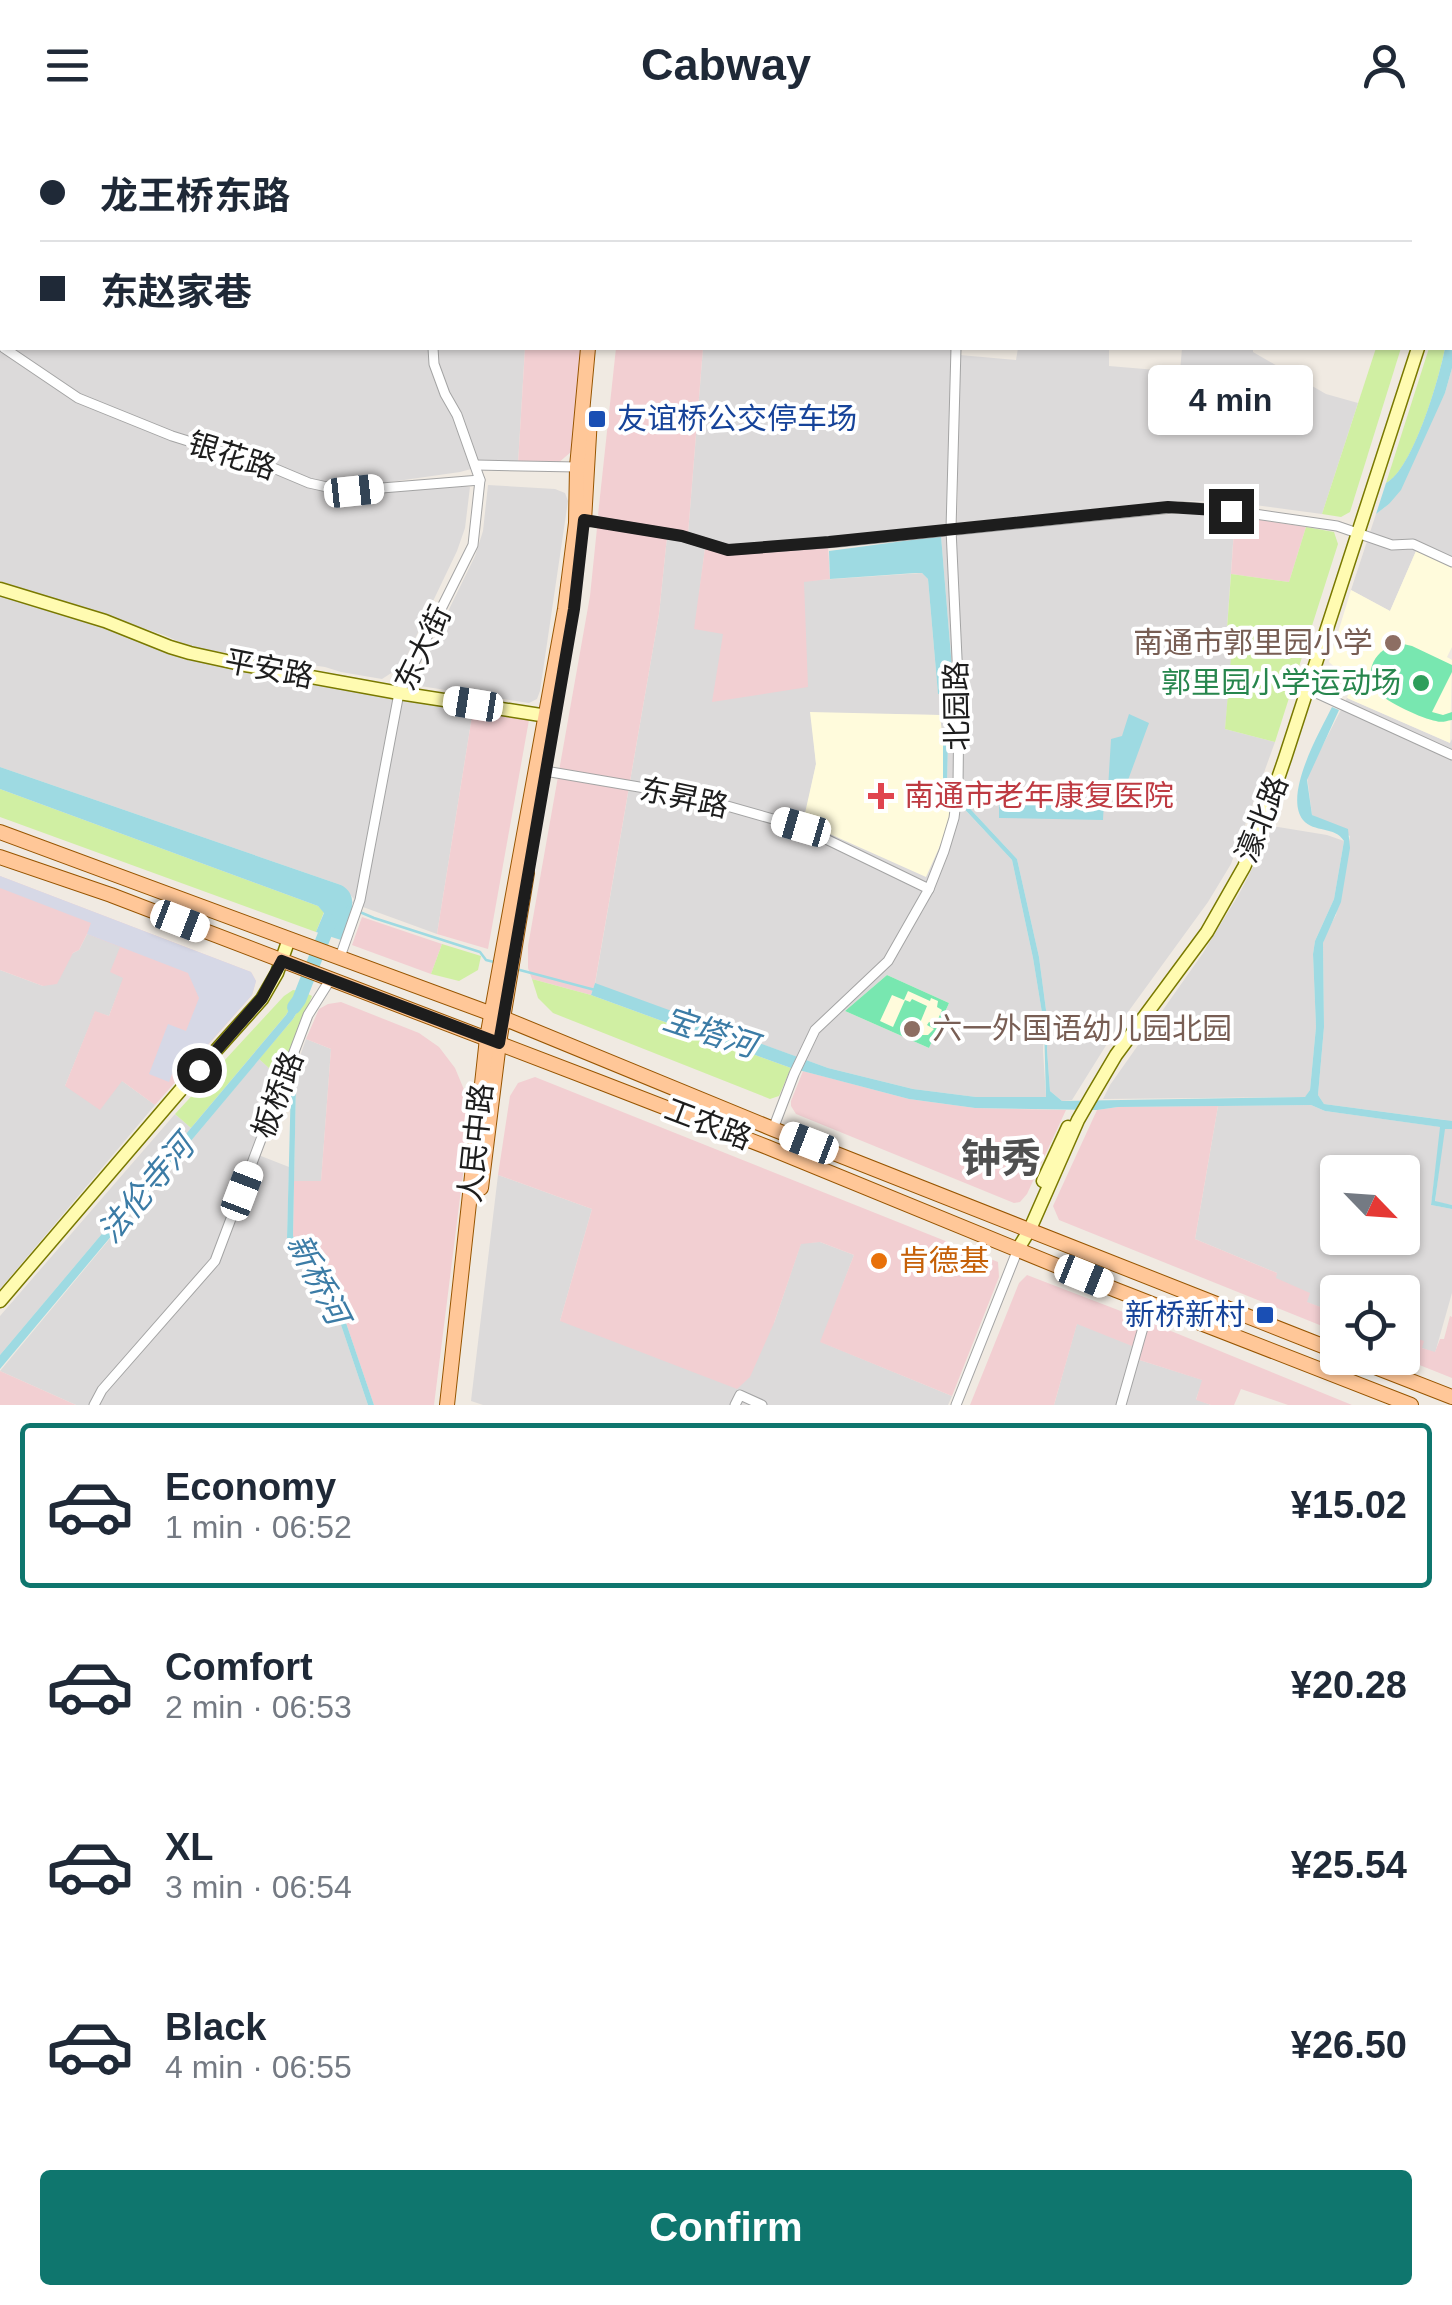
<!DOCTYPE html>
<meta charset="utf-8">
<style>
:root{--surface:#fff;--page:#f6f6f7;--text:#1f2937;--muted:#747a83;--line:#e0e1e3;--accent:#0f766e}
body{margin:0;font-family:Helvetica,"Noto Sans SC",sans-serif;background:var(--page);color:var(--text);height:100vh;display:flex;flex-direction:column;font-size:38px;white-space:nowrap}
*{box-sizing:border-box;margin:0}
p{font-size:32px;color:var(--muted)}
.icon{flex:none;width:55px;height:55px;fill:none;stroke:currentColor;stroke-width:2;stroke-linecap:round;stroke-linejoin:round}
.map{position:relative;height:1275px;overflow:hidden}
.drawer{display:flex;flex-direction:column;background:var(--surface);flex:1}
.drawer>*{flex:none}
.hud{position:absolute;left:0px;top:0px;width:1452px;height:220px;box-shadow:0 2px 8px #0004;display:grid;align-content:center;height:220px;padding:0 40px;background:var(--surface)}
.needle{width:65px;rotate:115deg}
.buttons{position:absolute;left:1320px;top:1025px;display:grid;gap:20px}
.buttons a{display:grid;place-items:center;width:100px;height:100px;border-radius:10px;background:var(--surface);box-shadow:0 2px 8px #0004;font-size:50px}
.end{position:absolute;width:45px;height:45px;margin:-22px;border:12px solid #1d1d1d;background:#fff;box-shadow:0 0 0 5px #fff}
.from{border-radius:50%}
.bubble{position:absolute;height:70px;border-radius:10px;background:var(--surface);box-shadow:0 2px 8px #0004;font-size:32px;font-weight:800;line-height:70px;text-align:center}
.car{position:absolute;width:30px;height:60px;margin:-30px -15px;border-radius:12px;box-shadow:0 0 8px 2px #0007;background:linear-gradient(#fff 24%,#345 0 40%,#fff 0 76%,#345 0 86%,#fff 0)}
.hud b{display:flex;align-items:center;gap:35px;height:95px;font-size:38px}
.hud b+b{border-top:2px solid var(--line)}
.hud i{width:25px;height:25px;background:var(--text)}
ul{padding:18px 0 0;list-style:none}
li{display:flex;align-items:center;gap:30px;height:165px;margin:0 20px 15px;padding:0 20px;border:5px solid transparent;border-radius:10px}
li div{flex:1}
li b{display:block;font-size:38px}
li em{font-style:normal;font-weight:800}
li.active{border-color:var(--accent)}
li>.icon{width:90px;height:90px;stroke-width:1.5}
.button{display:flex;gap:20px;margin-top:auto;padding:20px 40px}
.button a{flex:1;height:115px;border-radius:10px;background:var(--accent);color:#fff;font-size:40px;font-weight:800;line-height:115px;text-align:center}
header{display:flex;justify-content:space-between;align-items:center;height:130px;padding:0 40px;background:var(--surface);font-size:45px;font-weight:800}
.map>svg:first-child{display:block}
.residential{fill:#dcdada;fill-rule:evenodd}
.commercial{fill:#f2cfd2}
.education{fill:#fffbdc}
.grass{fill:#d0efa3}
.pitch{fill:#78e7b0;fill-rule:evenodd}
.plaza{fill:#d6d8e6}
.water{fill:#9edae2}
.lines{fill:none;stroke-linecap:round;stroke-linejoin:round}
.stream{stroke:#9edae2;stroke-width:2.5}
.river{stroke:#9edae2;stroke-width:14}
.street-casing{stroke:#a4a4a4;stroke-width:11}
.secondary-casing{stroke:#797900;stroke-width:15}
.primary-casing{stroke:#975500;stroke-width:16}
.street{stroke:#fff;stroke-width:9}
.secondary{stroke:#fffbb1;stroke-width:12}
.primary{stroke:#ffc798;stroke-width:14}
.route{stroke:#1d1d1d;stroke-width:12}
.transit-dot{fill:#1a4fb4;stroke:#fff;stroke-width:4}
.education-dot{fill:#8d6e63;stroke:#fff;stroke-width:4}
.leisure-dot{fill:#2e9e5b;stroke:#fff;stroke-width:4}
.health-dot{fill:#e0444e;stroke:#fff;stroke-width:4}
.food-dot{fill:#e8710a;stroke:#fff;stroke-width:4}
.labels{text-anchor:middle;stroke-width:8;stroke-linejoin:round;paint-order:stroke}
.transit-label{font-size:30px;fill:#164399;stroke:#fff;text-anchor:start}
.street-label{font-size:30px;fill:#1d1d1d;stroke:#fff}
.education-label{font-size:30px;fill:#785e54;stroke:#fff;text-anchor:end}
.leisure-label{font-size:30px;fill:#27864d;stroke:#fff;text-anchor:end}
.health-label{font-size:30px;fill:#be3a42;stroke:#fff;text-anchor:start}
.food-label{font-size:30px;fill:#c56008;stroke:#fff;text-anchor:start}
.water-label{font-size:32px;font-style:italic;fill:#3c7ca6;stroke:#fff}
.district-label{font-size:40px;font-weight:bold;fill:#505050;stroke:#fff}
</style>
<header><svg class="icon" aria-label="menu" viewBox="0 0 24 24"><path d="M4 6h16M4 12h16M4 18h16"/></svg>Cabway<svg class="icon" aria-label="person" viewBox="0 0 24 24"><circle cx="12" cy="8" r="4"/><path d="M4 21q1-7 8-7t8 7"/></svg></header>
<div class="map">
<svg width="1452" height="1275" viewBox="0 0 1452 1275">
<rect width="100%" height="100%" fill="#f0eae2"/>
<g class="residential">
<path d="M0 152 2 154V218H525L518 334 493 333 460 342 355 357 354 366 448 355 470 357 465 398 457 421 402 536 382 549 341 542 325 537 193 518 164 505 0 451Z"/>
<path d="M703 218H952L947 396 885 404 728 417 688 404Z"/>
<path d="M1018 218H1109V236L1180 242 1182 218H1253V222L1326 264 1358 273 1322 384 1232 372 1183 371 957 393 960 225 1016 230Z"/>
<path d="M1452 238V437L1416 421 1390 481 1351 460 1376 384 1389 374 1445 263Z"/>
<path d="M488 355 555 359 565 363 568 371 540 561 537 569 529 573 420 556 417 553 416 547 475 426 483 401Z"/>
<path d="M1183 383 1235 386 1225 525 1232 527 1225 599 1275 612 1231 734 1208 772 1120 893 1072 970 1062 971 1050 961 1047 920 1048 895 1039 827 1017 729 947 654 948 613 943 612 939 585 811 583 816 634 804 691 951 674 954 668 1012 730 1033 828 1044 895 1043 921 1046 967H976L913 959 828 938 595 854 659 484 667 407 705 418 695 498 723 503 804 451 922 443 928 449 938 564 954 562 941 406Z"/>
<path d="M0 465 111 499 183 529 473 580 437 804 352 773 354 769 341 755 0 637Z"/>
<path d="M1347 568 1450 613 1452 609V1075L1435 1072 1445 990 1324 974 1318 965 1324 897 1323 813 1326 803 1336 785 1350 706 1312 685 1307 646Z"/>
<path d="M1272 696 1327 705 1344 711 1334 769 1315 811 1313 824 1316 897 1310 960 1307 965 1305 967 1103 969 1110 955 1203 823 1239 764 1263 718Z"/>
<path d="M87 804 120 816 124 847 109 886 95 882 65 956 122 951 155 975 0 1159V840L43 856 73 823 79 820Z"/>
<path d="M306 909 331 919 321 1052 294 1051 296 953 291 952Z"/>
<path d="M259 929 280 948 251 1022 289 1037 287 1108 339 1189 368 1275H76L0 1241Z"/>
<path d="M1311 975 1325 981 1441 997 1431 1075 1452 1079V1163L1435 1223 1422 1218 1413 1207 1416 1198 1403 1192 1402 1162H1338L1337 1183 1306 1172 1275 1148 1277 1143 1195 1109 1218 976ZM1338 1042H1402V1108H1338Z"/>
<path d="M175 984 191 998 0 1225V1186Z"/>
<path d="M498 1045 592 1079 560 1191 774 1193 801 1113 820 1112 854 1125 821 1212 952 1266 948 1275H483L471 1271Z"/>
<path d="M1077 1193 1133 1216 1130 1227 1203 1250 1196 1269 1211 1275H1054Z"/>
</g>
<g class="commercial">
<path d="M525 218H581L572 321 557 334H518Z"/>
<path d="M616 218H703L688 404 604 389 598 385Z"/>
<path d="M1235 386 1306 397 1289 452 1231 444Z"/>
<path d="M600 395 667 407 659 484 595 853 591 865 532 849 528 838V816L590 466 597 398Z"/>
<path d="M828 415 830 449 804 452 808 557 712 572 723 504 694 499 705 418 727 425Z"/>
<path d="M473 580 529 590 488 819 437 804Z"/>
<path d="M0 746 251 842 256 851 252 865 155 975 122 951 100 980 65 956 95 881 109 886 123 848 110 842 120 817 87 804 79 820 73 823 57 854 43 856 0 840Z"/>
<path d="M362 787 442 814 431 844 352 815Z"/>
<path d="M341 872 419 903 439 917 455 938 465 962 467 988 464 1036 434 1275H374L344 1187 293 1106 294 1051H321L331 919 306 909 319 879 328 874Z"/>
<path d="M803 941 909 969 975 978 1066 980 1027 1064 1020 1072 1014 1073 796 984 791 976V971Z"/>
<path d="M535 947 998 1132 999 1147 952 1266 820 1212 854 1125 820 1112 801 1114 774 1193 750 1247 737 1259 560 1191 592 1079 498 1045 510 966 518 953Z"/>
<path d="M1218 976 1195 1109 1277 1143 1276 1148 1310 1163 1307 1172 1337 1183V1202L1059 1090 1053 1076 1097 980 1118 977Z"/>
<path d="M1027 1145 1144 1190 1352 1275H1288L1241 1259 1234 1275H1211L1196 1270 1202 1250 1130 1227 1132 1216 1077 1194 1054 1275H970L1019 1153Z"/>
<path d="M1450 1186 1452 1187V1248L1402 1228 1403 1192 1416 1198 1413 1207 1424 1211 1422 1218 1435 1222 1440 1209H1444Z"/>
<path d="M0 1241 76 1275H0Z"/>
</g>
<g class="education">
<path d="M1416 421 1452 437V517L1447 527 1452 530 1450 613 1347 568 1349 562 1344 546 1329 532 1351 460 1390 481Z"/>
<path d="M810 582 940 585 943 612V656L954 668 948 698 926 747 803 692 816 634Z"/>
<path d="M887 845 949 873 929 918 845 881Z"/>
</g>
<g class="grass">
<path d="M1376 218H1401L1350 382 1341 387 1322 384Z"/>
<path d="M1429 218H1445C1439 249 1413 339 1386 353Z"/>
<path d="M1306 397 1334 402 1338 414 1275 612 1225 599 1231 528 1225 526 1231 444 1289 452Z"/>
<path d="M0 659 318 776 324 782 316 802 0 687Z"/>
<path d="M442 814 481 826 478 840 459 851 431 844Z"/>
<path d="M532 849 591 865 791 938 779 966 770 969 553 883 538 868Z"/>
<path d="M293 860 300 861 286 885 191 998 175 984 284 866Z"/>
<path d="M308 864 312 866 280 948 259 929 293 889Z"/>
</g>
<g class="pitch">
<path d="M1399 513 1412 516 1452 535V542L1432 582 1443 585 1452 582V590C1445 591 1443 593 1436 591 1423 589 1386 572 1378 562 1361 542 1376 518 1399 513Z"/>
<path d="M887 845 949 873 929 918 845 881ZM908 861 930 871 931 868 938 871 937 877 942 880 936 894 929 892 927 895 934 899 928 905H915L927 876 912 869 910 872 905 870 893 897 880 891 892 865 904 870Z"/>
</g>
<path class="plaza" d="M0 746 251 842 256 851 252 865 180 946 172 944 169 952 149 944 168 894 186 901 199 868 188 843 87 804 91 793 0 758Z"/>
<g class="water">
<path d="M1452 180V238L1445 263 1401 360 1389 374 1376 384 1386 353C1413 339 1439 249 1445 218H1450Z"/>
<path d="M941 406 954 562 938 564 928 449 922 443H915L830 449 829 421Z"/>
<path d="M1332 577 1339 580 1307 650 1312 685 1348 699 1350 718 1341 772 1323 813 1324 897 1318 965 1324 974 1452 991V999H1445L1435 1071 1452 1075V1079L1431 1075 1440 997 1325 981 1311 975 1118 977 1097 980 975 978 909 969 791 938 591 865 595 853 828 938 913 959 976 967H1046L1044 895 1033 828 1012 730 943 656V612H948L947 654 1017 729 1039 827 1048 895 1047 920 1050 961 1062 971 1305 967 1310 960 1316 897 1313 824 1315 811 1334 769 1344 711C1335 696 1314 703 1303 690 1283 665 1320 601 1332 577Z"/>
<path d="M1129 584 1149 593 1124 661 1108 659 1111 609 1122 606Z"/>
<path d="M0 637 341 755C363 767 347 791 341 810L316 802 324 783 318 776 0 659Z"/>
<path d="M999 667 1104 670 1103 690 999 688Z"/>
<path d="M300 861 308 864 293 889 0 1239V1225L286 885Z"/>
<path d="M291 952 296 953 293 1106 344 1187 374 1275H368L339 1189 287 1108Z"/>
</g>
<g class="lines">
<g class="stream">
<path d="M348 777 374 788 480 822 486 830 494 832"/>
<path d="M516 839 595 860"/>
</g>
<path class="river" d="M294 877 299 870 330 791"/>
<g class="street-casing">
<g id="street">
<path d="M248 2V0"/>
<path d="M416 2V0"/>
<path d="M961 2V0"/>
<path d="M4 218 78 268 172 306 271 337 309 353 345 361 480 350"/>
<path d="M476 335 577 337"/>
<path d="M585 390 682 406 728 420 839 412 1183 377 1227 380 1337 396 1392 415 1413 414 1452 432"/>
<path d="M1301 556 1452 625"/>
<path d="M545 641 692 666 801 697 929 759"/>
<path d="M340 827 360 770 399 563 473 415 480 350 457 285 445 264 434 234 433 218"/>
<path d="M773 999 794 944 815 900 888 831 929 759 944 721 954 688 958 655 959 571 951 399 956 218"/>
<path d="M94 1275 102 1260 215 1131 308 885 330 850"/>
<path d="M735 1275 740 1265 762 1275"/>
<path d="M956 1275 1018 1119"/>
<path d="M1121 1275 1150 1173"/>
</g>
</g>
<g class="secondary-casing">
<g id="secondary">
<path d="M1394 0 1398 2"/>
<path d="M1410 0 1414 2"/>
<path d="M1450 26 1452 27"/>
<path d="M1450 38 1452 39"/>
<path d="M1450 94 1452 89"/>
<path d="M1450 120 1452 114"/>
<path d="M0 459 105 491 170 517 190 523 245 535 399 563 547 586"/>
<path d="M1043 1051 1068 997"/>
<path d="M1018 1119 1030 1099 1078 990 1093 964 1116 925 1207 802 1244 737 1261 698 1285 628 1418 218"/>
<path d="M0 1171 184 956 262 869 277 843 289 809"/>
</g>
</g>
<g class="primary-casing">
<g id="primary">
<path d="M607 2V0"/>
<path d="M618 2V0"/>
<path d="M584 391 590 288"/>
<path d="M0 702 503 888 773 999 1338 1222"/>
<path d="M0 727 111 765 602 953 767 1017 1116 1160 1411 1275"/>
<path d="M481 1058 499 913 527 743"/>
<path d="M1352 1228 1452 1267"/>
<path d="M447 1275 487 908 565 479 576 393 577 337 588 218"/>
</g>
</g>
<use href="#street" class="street"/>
<use href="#secondary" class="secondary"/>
<use href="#primary" class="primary"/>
</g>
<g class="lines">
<path class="route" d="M199 940 262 868 282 831 499 913 574 479 584 390 682 406 728 420 829 412 1168 377 1231 381"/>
</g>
<g class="transit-dot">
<rect x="587" y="279" width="20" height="20" rx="5"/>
<rect x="1255" y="1175" width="20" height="20" rx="5"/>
</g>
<g class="education-dot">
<circle cx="1393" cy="513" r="10"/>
<circle cx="912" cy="899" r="10"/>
</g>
<circle class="leisure-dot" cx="1421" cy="553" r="10"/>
<path class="health-dot" d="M876 651h10v10h10v10h-10v10h-10v-10h-10v-10h10z"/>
<circle class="food-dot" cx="879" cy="1131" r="10"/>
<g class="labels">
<g class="transit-label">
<text x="617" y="299">友谊桥公交停车场</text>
<text x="1245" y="1195" text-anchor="end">新桥新村</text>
</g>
<g class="street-label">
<text transform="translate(232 326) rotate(18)" y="10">银花路</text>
<text transform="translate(423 518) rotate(-64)" y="10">东大街</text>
<text transform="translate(269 539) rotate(11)" y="10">平安路</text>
<text transform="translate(957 576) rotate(-91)" y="10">北园路</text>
<text transform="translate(684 668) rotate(12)" y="10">东昇路</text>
<text transform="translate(1262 689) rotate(-68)" y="10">濠北路</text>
<text transform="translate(278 965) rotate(-69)" y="10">板桥路</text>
<text transform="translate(708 994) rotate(21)" y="10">工农路</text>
<text transform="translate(476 1013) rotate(-84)" y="10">人民中路</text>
</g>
<g class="education-label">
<text x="1373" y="523">南通市郭里园小学</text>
<text x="932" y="909" text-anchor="start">六一外国语幼儿园北园</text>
</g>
<g class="leisure-label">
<text x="1401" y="563">郭里园小学运动场</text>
</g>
<g class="health-label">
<text x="904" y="676">南通市老年康复医院</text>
</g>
<g class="food-label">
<text x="899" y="1141">肯德基</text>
</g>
<g class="water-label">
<text transform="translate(710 902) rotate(18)" y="11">宝塔河</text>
<text transform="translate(146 1059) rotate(-50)" y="11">法伦寺河</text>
<text transform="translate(318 1149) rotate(63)" y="11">新桥河</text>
</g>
<g class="district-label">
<text x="1001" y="1042">钟秀</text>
</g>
</g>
</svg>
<div class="buttons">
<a><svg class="needle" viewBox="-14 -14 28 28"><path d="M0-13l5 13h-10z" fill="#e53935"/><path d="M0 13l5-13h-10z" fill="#747a83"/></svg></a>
<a><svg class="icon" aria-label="locate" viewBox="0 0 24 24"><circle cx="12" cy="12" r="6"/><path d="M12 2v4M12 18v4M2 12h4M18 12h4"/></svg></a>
</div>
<i class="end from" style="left:199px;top:940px"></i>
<i class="end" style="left:1231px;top:381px"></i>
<div class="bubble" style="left:1148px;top:235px;width:165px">4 min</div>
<i class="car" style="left:354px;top:361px;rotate:84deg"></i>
<i class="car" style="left:473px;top:574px;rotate:279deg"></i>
<i class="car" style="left:801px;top:697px;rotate:286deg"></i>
<i class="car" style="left:180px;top:791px;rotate:111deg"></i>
<i class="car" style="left:809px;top:1013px;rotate:291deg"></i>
<i class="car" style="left:242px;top:1061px;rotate:21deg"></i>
<i class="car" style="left:1084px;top:1146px;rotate:112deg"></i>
<div class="hud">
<b><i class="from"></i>龙王桥东路</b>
<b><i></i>东赵家巷</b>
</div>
</div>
<section class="drawer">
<ul>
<li class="active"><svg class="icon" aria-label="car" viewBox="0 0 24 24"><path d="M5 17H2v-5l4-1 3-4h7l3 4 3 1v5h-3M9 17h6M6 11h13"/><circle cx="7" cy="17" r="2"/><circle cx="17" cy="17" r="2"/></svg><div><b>Economy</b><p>1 min · 06:52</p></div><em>¥15.02</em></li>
<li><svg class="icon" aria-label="car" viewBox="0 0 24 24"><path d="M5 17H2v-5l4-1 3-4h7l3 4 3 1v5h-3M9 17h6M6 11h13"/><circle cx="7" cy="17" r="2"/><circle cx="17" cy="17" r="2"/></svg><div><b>Comfort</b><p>2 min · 06:53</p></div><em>¥20.28</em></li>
<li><svg class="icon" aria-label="car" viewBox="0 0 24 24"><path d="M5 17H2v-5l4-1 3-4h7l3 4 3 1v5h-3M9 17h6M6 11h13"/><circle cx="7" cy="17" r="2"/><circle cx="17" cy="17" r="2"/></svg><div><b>XL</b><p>3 min · 06:54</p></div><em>¥25.54</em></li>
<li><svg class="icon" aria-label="car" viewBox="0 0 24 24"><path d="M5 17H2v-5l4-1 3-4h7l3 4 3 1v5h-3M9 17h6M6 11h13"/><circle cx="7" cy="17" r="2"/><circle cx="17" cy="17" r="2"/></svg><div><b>Black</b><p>4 min · 06:55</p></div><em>¥26.50</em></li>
</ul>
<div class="button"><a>Confirm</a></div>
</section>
